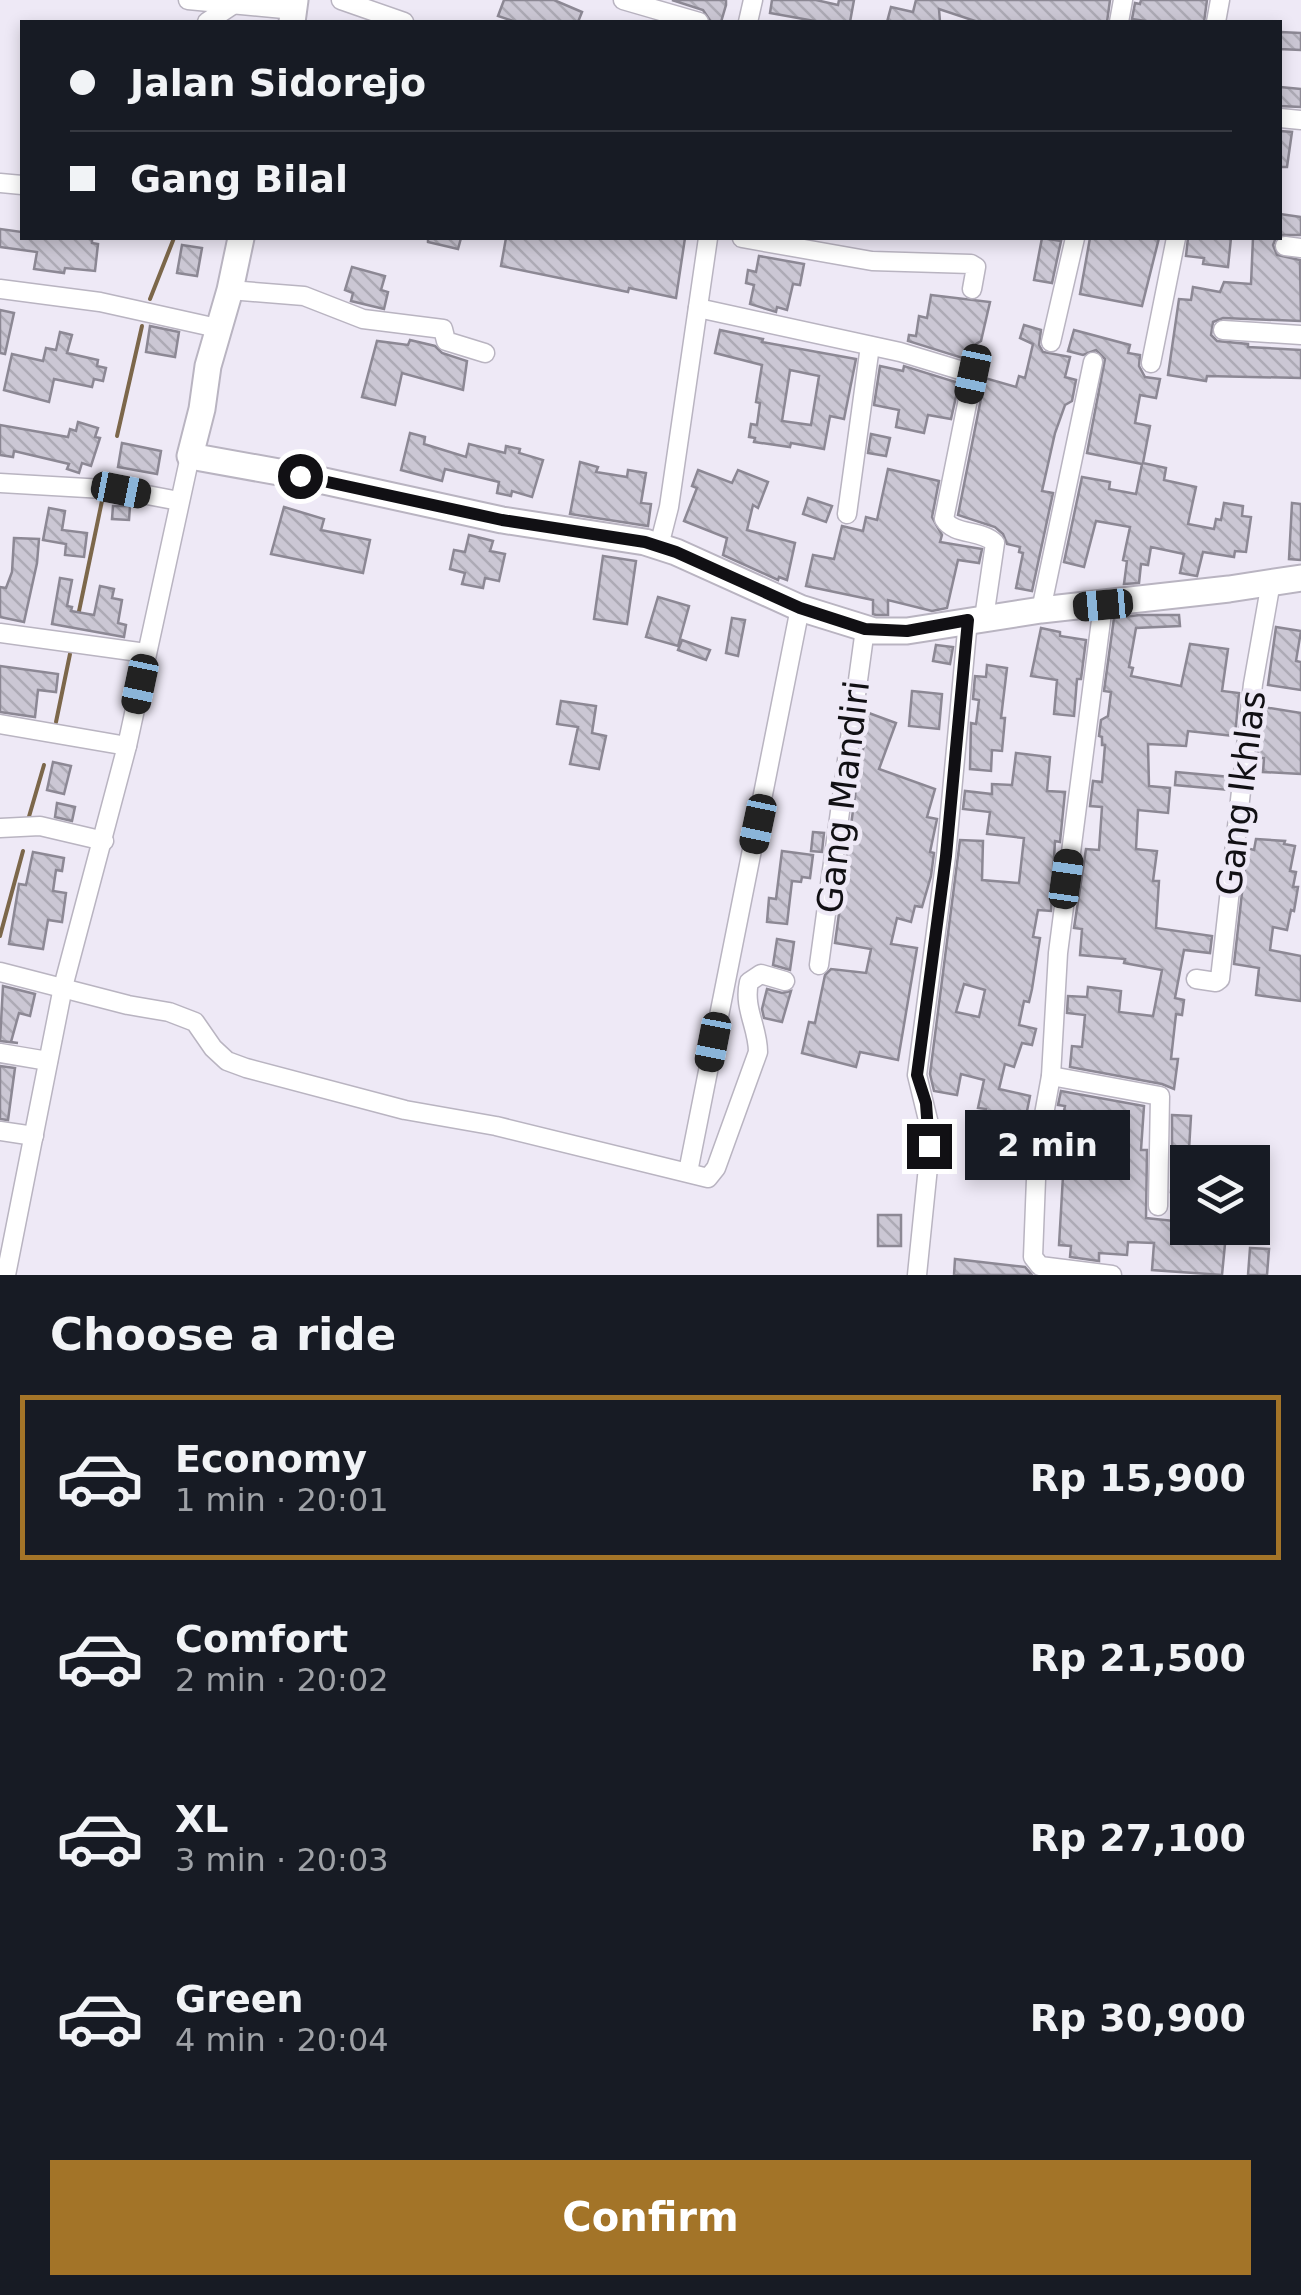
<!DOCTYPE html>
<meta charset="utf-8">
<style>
:root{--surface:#171b24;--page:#20242c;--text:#f1f3f6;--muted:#9ea1a6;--line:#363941;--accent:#a37428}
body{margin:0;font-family:"DejaVu Sans",sans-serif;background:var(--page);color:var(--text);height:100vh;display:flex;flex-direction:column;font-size:38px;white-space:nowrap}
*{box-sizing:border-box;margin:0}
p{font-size:32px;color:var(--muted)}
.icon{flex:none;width:55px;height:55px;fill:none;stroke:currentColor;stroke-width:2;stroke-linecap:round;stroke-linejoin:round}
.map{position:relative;height:1275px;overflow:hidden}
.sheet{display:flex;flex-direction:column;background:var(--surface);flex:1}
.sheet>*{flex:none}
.hud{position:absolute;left:20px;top:20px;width:1262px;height:220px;border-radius:0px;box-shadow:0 5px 15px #0003;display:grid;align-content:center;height:220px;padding:0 50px;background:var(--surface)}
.tools{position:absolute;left:1170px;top:1145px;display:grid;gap:20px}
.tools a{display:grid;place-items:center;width:100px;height:100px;border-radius:0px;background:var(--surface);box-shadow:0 5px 15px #0003;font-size:50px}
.end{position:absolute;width:45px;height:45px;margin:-22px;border:12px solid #111014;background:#fff;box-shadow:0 0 0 5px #fff}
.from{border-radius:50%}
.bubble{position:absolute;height:70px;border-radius:0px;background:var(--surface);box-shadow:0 5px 15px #0003;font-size:32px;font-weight:700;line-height:70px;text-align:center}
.car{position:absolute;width:30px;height:60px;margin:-30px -15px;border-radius:12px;box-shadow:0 0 8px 2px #0007;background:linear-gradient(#222 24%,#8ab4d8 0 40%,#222 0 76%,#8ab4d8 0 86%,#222 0)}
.hud b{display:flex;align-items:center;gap:35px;height:95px;font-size:38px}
.hud b+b{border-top:2px solid var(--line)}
.hud i{width:25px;height:25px;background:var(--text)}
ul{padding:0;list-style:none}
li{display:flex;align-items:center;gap:30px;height:165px;margin:0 20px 15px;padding:0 30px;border:5px solid transparent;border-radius:0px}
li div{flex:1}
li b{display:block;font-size:38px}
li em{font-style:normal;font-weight:700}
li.active{border-color:var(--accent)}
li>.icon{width:90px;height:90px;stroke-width:1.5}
h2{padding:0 50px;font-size:45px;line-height:120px}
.cta{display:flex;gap:20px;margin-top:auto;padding:20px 50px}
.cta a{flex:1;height:115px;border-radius:0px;background:var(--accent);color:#fff;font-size:40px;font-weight:700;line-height:115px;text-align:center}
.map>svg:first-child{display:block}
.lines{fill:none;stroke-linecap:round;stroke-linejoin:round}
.stream{stroke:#7c674a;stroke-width:4}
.building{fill:url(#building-back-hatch);stroke:#8c8894;stroke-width:2.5;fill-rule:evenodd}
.street-casing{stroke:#b9b4c1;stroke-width:21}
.secondary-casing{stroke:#b9b4c1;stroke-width:29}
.street{stroke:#fff;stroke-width:18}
.secondary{stroke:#fff;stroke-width:25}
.route{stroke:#111014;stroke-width:12}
.labels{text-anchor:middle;stroke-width:9;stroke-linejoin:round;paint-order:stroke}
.street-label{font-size:35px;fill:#111014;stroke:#eee9f6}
</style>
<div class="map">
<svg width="1301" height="1275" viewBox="0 0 1301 1275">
<defs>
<pattern id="building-back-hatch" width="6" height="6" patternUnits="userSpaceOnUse" patternTransform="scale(2.5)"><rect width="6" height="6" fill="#cbc7d4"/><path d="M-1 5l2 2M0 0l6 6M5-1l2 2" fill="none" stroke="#adaab5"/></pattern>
</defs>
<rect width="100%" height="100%" fill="#eee9f6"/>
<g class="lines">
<g class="stream">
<path d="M150 299 174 238"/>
<path d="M117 436 142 326"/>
<path d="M78 616 103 496"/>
<path d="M56 722 70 654"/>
<path d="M28 820 44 765"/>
<path d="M0 936 23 851"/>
</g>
</g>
<g class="building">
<path d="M504 0H554L582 12 578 22H516L498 16Z"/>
<path d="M672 0H726V5L721 22H711L703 10Z"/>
<path d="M772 0H816L838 5 839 0H854L850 22H820L770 13Z"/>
<path d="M916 0H1110L1107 22H978L939 9 940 22H887L891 7 913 12Z"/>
<path d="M1141 0H1207L1204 22H1152L1132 19 1135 3 1140 4Z"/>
<path d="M1280 32 1301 33V50L1280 49Z"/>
<path d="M1280 87 1301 89V107L1280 106Z"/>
<path d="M1280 131 1292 132 1287 167H1280Z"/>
<path d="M1280 214 1301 217V235H1280Z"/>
<path d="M0 229 22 232V238H92V243L98 244 95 271 65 268 64 273 34 269 37 252 0 247Z"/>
<path d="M428 238H461L458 249 428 242Z"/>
<path d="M506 238H685L676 298 629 288 628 292 501 266Z"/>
<path d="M1042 238 1061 241 1052 283 1034 280Z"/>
<path d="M1090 238H1159L1142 306 1080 294Z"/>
<path d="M1188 238H1231L1228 267 1203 264 1204 258 1186 256Z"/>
<path d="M1253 238H1276L1273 245 1277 255 1300 260 1301 321 1223 318 1213 322 1211 335 1217 341 1248 344V347L1301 350V378L1207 376 1206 381 1168 375 1179 299 1191 300 1193 287 1220 292 1224 282 1251 284Z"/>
<path d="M182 245 202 248 197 276 177 273Z"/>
<path d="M759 256 804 264 800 285 793 284 787 310 777 307 776 312 750 304 754 285 746 283 748 270 756 272Z"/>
<path d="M352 267 385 276 381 290 388 292 384 309 351 301 353 293 345 290Z"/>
<path d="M931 295 990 302 981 341 976 344 972 361 908 341 909 335 916 336 919 316 927 318Z"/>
<path d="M0 310 14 313 5 354 0 353Z"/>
<path d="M1024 325 1041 330 1039 345 1043 352 1070 357 1065 377 1076 380 1072 401 1065 405 1055 433 1042 491 1053 493 1032 591 1016 588 1023 553 1019 552 1020 547 1007 544 1003 534 995 527 958 515 985 378 1016 387 1019 376 1025 378 1033 344 1020 338Z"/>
<path d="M150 326 179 332 175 357 146 352Z"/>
<path d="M720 330 763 339 762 342 856 359 844 419 830 416 824 449 791 443 790 447 754 442 755 438 749 437 751 424 757 425 760 403 756 402 762 365 715 353ZM790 370 819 376 811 425 782 421Z"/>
<path d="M1074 330 1130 345 1128 353 1140 355 1139 366 1145 377 1160 379 1156 398 1140 395 1135 423 1150 426 1143 463 1166 468 1164 480 1196 487 1188 524 1214 529 1216 519 1221 520 1224 503 1243 506 1242 516 1251 517 1246 552 1235 551 1234 557 1203 552 1197 576 1180 573 1184 554 1151 547 1148 565 1141 564 1139 583 1124 584 1127 561 1123 560 1130 527 1096 521 1084 567 1064 562 1082 477 1110 482 1109 489 1136 494 1142 464 1087 453 1105 359 1096 350 1083 355 1068 351Z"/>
<path d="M60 332 72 335 67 353 98 360 97 366 106 368 103 381 94 379 92 387 54 379 49 402 4 390 12 354 43 361 46 348 56 350Z"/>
<path d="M410 340 435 346 442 353 467 361 463 390 402 373 395 405 362 397 377 341 408 345Z"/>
<path d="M880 366 903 371 904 366 959 383 951 419 928 415 924 433 896 427 899 410 874 405Z"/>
<path d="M78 422 98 428 95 437 100 438 91 466 82 463 79 473 67 469 69 464 14 451 13 457 0 455V425L68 437 70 429 76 431Z"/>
<path d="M410 433 425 437 424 444 466 457 469 444 505 453 506 446 520 449 519 453 543 460 532 497 512 491 511 496 497 493 499 482 445 469 442 481 401 470Z"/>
<path d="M871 434 890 438 886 456 868 453Z"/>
<path d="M122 443 161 451 157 474 118 467Z"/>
<path d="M580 462 598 467 596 472 627 477 628 470 646 473 641 503 651 504 648 526 570 514Z"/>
<path d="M888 469 939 481 932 517 942 535 940 542 982 549 979 563 958 560 947 608 932 611 888 600V615H876L873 614V600L806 586 813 555 834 559 842 526 863 531 866 517 877 520Z"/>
<path d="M698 470 732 483 738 470 768 482 758 508 753 505 747 530 795 543 787 580 779 577 778 580 723 555 727 538 684 521 697 488 692 486Z"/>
<path d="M808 498 832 506 826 522 803 514Z"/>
<path d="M1292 503 1301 504V560L1289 559Z"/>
<path d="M113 506H130L129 520 112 519Z"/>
<path d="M284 507 324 519 321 530 370 540 363 573 271 554Z"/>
<path d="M49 508 65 511 62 530 87 533 84 557 65 555 66 544 43 540Z"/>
<path d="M469 535 493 541 490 551 505 554 499 581 485 578 483 588 462 584 465 573 450 569 454 550 465 552Z"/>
<path d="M14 538 39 539 37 563 24 622 0 617V587L6 588 12 572Z"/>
<path d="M603 556 636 561 627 624 594 619Z"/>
<path d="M60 578 72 580 67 606 72 607 71 611 94 615 100 586 114 589 112 598 122 600 118 623 126 625 124 637 52 624Z"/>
<path d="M658 597 689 606 678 646 646 637Z"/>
<path d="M1140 615H1179L1180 626 1136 628 1129 667 1133 668 1131 676 1181 686 1190 644 1228 649 1222 691 1239 693 1235 736 1188 731 1186 746 1148 744 1149 786 1170 788 1168 813 1138 810 1136 849 1157 851 1153 881H1159L1156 928 1212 936 1210 953 1184 950 1175 998 1184 1000 1182 1015 1176 1014 1171 1059H1178L1174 1089 1162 1084 1070 1067 1072 1046 1082 1047 1085 1015 1067 1013 1068 996 1087 997 1088 987 1121 991 1119 1012 1153 1016 1162 970 1124 963 1125 959 1080 955 1082 929 1074 928 1086 849 1099 850 1102 807 1090 806 1093 781 1102 782 1105 745H1102V737L1099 736 1101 720 1108 716 1111 692 1104 691 1114 618Z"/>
<path d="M732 618 745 620 738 656 726 653Z"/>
<path d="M1276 627 1301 631 1296 661 1301 662V690L1268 685Z"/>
<path d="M1041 628 1060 632V636L1086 640 1081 679H1077L1074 716 1054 714 1057 680 1031 676Z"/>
<path d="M682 640 710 650 706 660 678 650Z"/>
<path d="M936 645 953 647 950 664 933 661Z"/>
<path d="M987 665 1007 668 1001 718H1005L1002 751 992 750 991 771 970 769 971 723 976 724 979 700 973 699 975 676 986 677Z"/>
<path d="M0 666 58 674 56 692 38 690 35 717 0 712Z"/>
<path d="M912 691 942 694 939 729 909 726Z"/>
<path d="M561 701 596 706 592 733 606 736 599 769 570 764 578 727 557 724Z"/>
<path d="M1263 707 1301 713V774L1263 772 1264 758H1257Z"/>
<path d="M866 712 896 723 879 769 935 789 927 817 937 819 930 852 934 853 931 876 922 907 915 906 911 922 897 918 891 944 917 948 898 1060 860 1052 856 1067 802 1053 809 1022 815 1023 825 975 831 969 866 973 871 949 835 943 860 759 864 746 862 745Z"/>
<path d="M1016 753 1050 757 1047 791 1065 792 1060 842 1055 841 1051 911 1038 910 1033 937 1040 938 1032 989 1029 1002 1024 1001 1019 1025 1036 1029 1032 1045 1022 1043 1014 1067 1005 1064 999 1089 1030 1096 1024 1126H1029L1024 1154 980 1147 986 1109 978 1108 984 1080 961 1074 957 1095 934 1091 930 1074 960 840 983 841 982 880 1019 883 1024 838 987 834 990 812 963 809 965 791 992 794V784L1012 785ZM964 984 985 990 979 1017 956 1012Z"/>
<path d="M53 762 71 766 64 794 47 790Z"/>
<path d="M1176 772 1230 777 1229 790 1175 785Z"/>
<path d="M57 803 75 807 72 821 55 817Z"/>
<path d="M813 832 824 833 822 852 811 851Z"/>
<path d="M1256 839 1285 841 1284 844 1295 846 1290 871 1296 872 1293 887H1298L1294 911 1291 910 1287 930 1273 927 1270 950 1301 956V1001L1256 995 1259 968 1234 964 1247 848 1254 850Z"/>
<path d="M782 851 813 855 810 878 802 877 801 882 792 881 787 924 767 922 769 898 776 899Z"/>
<path d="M33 852 64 858 62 871 56 870 53 891 66 893 62 922 48 920 43 949 9 944 19 884 26 885Z"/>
<path d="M777 939 794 942 790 970 773 965Z"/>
<path d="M3 986 35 994 30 1016 19 1013 11 1042 18 1043 0 1041Z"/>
<path d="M767 989 782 993 791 991 782 1022 764 1018 762 1009Z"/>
<path d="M0 1066 15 1068 8 1120 0 1119Z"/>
<path d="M1061 1091 1144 1106 1141 1150H1147L1146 1218 1175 1221 1174 1239 1225 1244 1222 1275 1152 1270 1154 1243 1128 1242 1127 1255 1099 1253V1261L1070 1257 1071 1246 1059 1245 1063 1176 1055 1175 1057 1155 1064 1156 1069 1127 1061 1126 1065 1106 1058 1105Z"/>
<path d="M1172 1115 1191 1116 1189 1150 1172 1149Z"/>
<path d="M1172 1179 1188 1180V1193L1171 1192Z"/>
<rect x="878" y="1215" width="23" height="31"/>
<path d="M1250 1248 1269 1249 1267 1275H1248Z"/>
<path d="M955 1259 1025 1267 1032 1275H954Z"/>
</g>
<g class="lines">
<g class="street-casing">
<g id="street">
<path d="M188 0 294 10"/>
<path d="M341 0 404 22"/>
<path d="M623 0 699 22"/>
<path d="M207 22 234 4"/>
<path d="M748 22 753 0"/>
<path d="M1119 22 1123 0"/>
<path d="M1216 22 1220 0"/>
<path d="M1280 118 1301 120"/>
<path d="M0 183 22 185"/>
<path d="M742 238 872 261 971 264 976 267 972 289"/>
<path d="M1285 246 1301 248"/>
<path d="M0 289 100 302 217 328"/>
<path d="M230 290 304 296 363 319 443 329 446 341 485 353"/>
<path d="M698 308 900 352 973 374 944 519C954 536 981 529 995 543L984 618"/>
<path d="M1223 330 1301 335"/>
<path d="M1051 342 1075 238"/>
<path d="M1151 363 1176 238"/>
<path d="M0 483 121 490 179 501"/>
<path d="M847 514 870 346"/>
<path d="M659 546 669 507 708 238"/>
<path d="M1103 605 1058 953 1051 1076 1037 1153 1033 1257 1040 1266 1112 1275"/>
<path d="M1041 610 1093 362"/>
<path d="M0 633 146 653"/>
<path d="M0 724 127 746"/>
<path d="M0 828 40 826 104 841"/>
<path d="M819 965 865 629"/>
<path d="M0 972 128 1005 169 1012 195 1022 213 1048 227 1061 246 1068 405 1110 496 1126 708 1178 716 1168 758 1052C758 1027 743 1008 749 982L761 974 785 981"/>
<path d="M1196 979 1216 982 1220 979 1253 684 1271 582"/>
<path d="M0 1053 48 1061"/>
<path d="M1051 1076 1160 1096 1158 1206"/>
<path d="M0 1131 34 1136"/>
<path d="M688 1172 800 608"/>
<path d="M6 1275 63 987 127 746 190 456"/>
<path d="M917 1275 928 1167 929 1124 917 1075 946 856 968 620"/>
</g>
</g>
<g class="secondary-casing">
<g id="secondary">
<path d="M292 22 295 0"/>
<path d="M241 238 230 290 208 366 202 409 190 456 301 476 502 520 645 542 676 552 800 608 874 631H907L1041 610 1229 589 1301 578"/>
</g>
</g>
<use href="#street" class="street"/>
<use href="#secondary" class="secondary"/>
</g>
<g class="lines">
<path class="route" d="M300 476 502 520 645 542 676 552 800 608 865 629 907 631 968 620 946 856 917 1075 926 1103 929 1146"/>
</g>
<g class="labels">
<g class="street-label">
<text transform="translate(1241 793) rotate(-83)" y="12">Gang Ikhlas</text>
<text transform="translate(843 797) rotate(-83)" y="12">Gang Mandiri</text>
</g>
</g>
</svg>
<div class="tools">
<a><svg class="icon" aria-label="layers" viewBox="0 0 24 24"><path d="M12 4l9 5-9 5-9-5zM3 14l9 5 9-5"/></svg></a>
</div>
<i class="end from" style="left:300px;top:476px"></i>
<i class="end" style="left:929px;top:1146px"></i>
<div class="bubble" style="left:965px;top:1110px;width:165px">2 min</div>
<i class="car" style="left:973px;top:374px;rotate:192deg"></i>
<i class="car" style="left:121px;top:490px;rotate:101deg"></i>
<i class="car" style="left:1103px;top:605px;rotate:265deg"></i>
<i class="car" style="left:140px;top:684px;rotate:192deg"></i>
<i class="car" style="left:758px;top:824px;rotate:192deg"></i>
<i class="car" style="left:1066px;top:879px;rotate:8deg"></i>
<i class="car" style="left:713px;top:1042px;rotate:191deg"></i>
<div class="hud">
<b><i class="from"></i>Jalan Sidorejo</b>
<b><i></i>Gang Bilal</b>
</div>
</div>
<section class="sheet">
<h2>Choose a ride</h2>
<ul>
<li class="active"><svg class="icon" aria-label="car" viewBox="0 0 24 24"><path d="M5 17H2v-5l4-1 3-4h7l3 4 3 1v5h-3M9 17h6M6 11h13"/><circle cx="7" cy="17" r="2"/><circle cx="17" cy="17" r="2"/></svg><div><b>Economy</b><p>1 min · 20:01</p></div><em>Rp 15,900</em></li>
<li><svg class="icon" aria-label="car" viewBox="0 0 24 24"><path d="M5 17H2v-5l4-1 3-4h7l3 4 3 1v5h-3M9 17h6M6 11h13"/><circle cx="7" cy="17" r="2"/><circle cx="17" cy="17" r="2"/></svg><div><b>Comfort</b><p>2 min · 20:02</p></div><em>Rp 21,500</em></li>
<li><svg class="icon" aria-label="car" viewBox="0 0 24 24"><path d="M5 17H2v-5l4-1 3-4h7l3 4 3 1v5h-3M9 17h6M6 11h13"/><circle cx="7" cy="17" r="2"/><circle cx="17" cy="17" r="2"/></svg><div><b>XL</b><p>3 min · 20:03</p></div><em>Rp 27,100</em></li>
<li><svg class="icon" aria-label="car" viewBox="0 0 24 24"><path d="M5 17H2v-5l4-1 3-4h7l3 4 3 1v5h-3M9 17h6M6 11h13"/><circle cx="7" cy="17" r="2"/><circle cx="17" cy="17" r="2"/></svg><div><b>Green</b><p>4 min · 20:04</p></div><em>Rp 30,900</em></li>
</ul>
<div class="cta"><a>Confirm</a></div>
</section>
